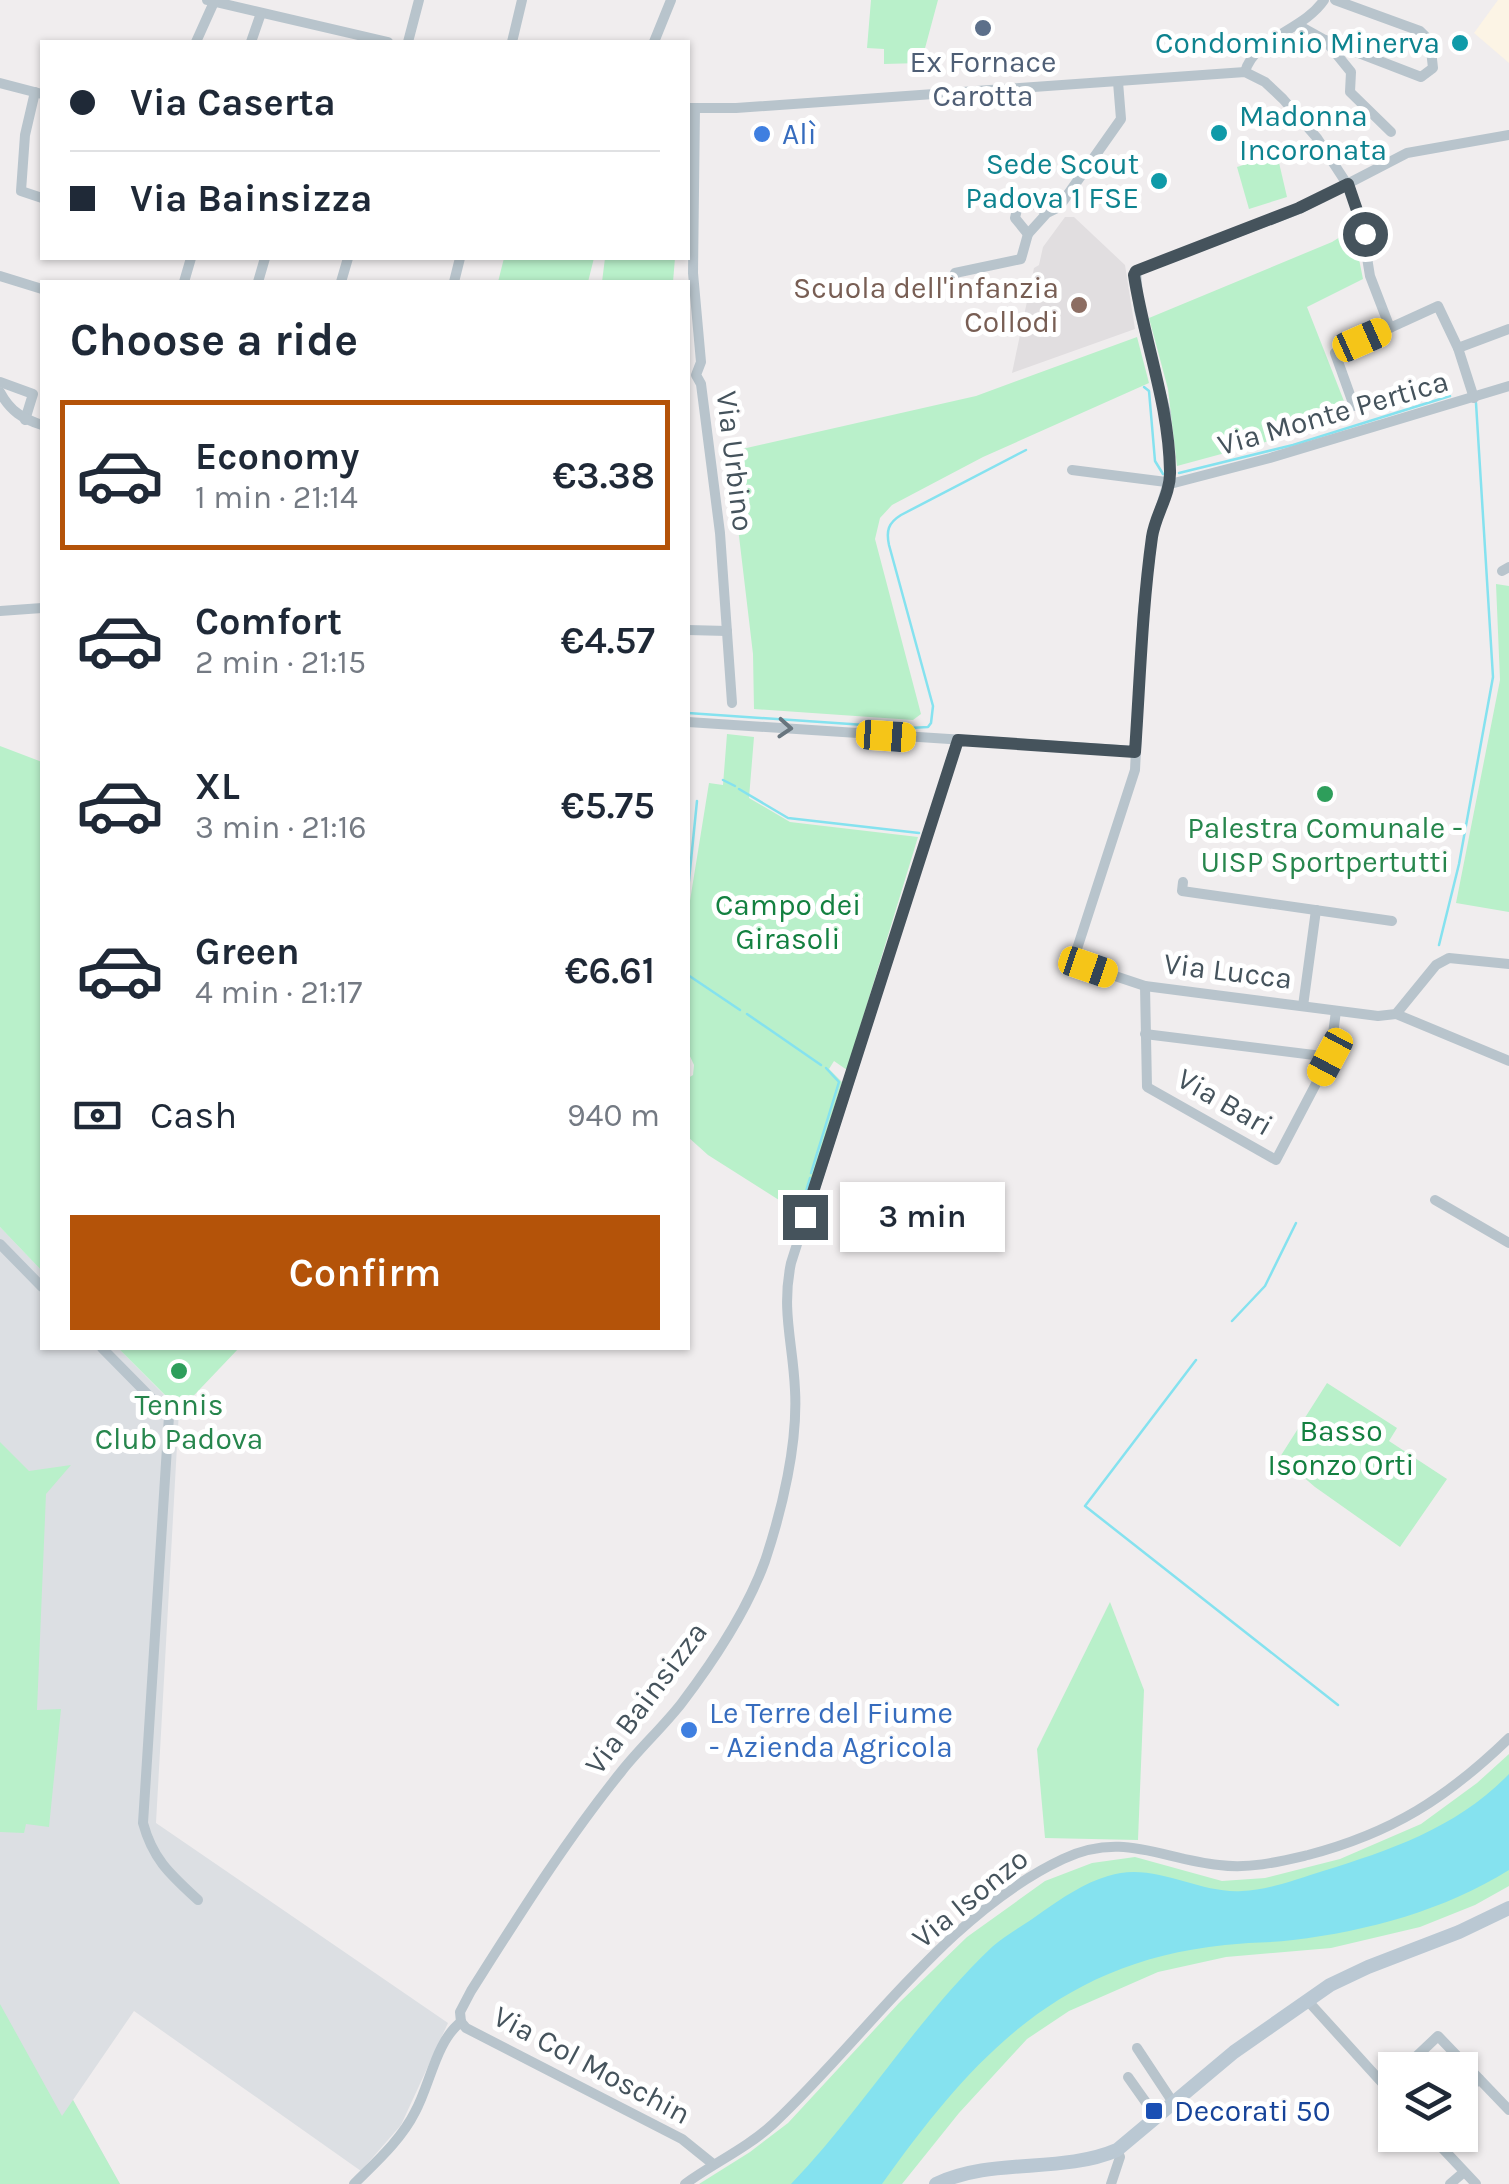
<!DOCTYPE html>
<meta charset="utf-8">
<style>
:root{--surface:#fff;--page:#f2f2f3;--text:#1f2937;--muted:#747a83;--line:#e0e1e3;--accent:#b45309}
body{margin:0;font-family:Karla,sans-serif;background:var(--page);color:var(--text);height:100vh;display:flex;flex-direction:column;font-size:38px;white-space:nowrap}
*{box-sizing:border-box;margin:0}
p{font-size:32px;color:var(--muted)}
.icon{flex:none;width:55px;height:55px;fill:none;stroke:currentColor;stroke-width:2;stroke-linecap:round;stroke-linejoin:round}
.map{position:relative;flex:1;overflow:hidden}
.details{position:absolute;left:40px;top:280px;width:650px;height:1070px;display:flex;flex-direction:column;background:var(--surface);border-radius:0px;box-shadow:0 2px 8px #0004}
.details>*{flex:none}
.top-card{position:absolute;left:40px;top:40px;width:650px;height:220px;border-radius:0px;box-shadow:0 2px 8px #0004;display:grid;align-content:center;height:220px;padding:0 30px;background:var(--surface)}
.fabs{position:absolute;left:1378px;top:2052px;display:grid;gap:20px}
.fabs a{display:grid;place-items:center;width:100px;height:100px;border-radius:0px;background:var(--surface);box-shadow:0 2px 8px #0004;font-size:50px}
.end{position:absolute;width:45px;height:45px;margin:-22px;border:12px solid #45535c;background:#fff;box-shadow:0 0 0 5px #fff}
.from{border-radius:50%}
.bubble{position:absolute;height:70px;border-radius:0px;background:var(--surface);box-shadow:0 2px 8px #0004;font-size:32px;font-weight:600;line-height:70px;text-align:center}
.car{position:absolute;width:30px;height:60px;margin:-30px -15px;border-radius:12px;box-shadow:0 0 8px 2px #0007;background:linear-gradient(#f5c518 24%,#345 0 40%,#f5c518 0 76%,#345 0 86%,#f5c518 0)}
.top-card b{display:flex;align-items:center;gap:35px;height:95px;font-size:38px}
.top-card b+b{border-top:2px solid var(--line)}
.top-card i{width:25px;height:25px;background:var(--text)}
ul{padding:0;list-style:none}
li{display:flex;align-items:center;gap:30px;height:150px;margin:0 20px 15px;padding:0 10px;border:5px solid transparent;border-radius:0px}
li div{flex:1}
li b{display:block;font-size:38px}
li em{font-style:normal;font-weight:600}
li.current{border-color:var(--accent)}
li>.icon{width:90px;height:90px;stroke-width:1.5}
h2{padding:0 30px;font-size:45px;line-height:120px}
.pay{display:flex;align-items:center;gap:25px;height:110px;padding:0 30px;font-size:38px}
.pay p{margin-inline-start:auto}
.primary-button{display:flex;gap:20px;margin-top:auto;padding:20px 30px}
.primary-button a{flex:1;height:115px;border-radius:0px;background:var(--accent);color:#fff;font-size:40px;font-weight:600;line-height:115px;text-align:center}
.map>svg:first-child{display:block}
.commercial{fill:#fcf4e5}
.education{fill:#e1dee0}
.airport{fill:#dcdfe3}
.green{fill:#b9f0ca}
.water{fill:#85e2ef}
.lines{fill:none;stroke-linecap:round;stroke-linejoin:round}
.stream{stroke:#85e2ef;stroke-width:2.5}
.street{stroke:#b8c4cc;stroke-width:10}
.secondary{stroke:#bac8d3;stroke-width:14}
.oneway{stroke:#68757e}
.route{stroke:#45535c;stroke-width:12}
.service-dot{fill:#5c6f8a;stroke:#fff;stroke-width:4}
.culture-dot{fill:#0f9aa8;stroke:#fff;stroke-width:4}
.shop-dot{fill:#3f7fe0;stroke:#fff;stroke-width:4}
.education-dot{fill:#8d6e63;stroke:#fff;stroke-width:4}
.leisure-dot{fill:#2e9e5b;stroke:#fff;stroke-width:4}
.transit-dot{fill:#1a4fb4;stroke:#fff;stroke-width:4}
.labels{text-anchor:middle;stroke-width:10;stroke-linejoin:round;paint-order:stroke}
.culture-label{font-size:30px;fill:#0d838f;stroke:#fff;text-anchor:end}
.service-label{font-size:30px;fill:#4e5e75;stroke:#fff}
.shop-label{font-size:30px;fill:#366cbe;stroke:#fff;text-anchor:start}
.education-label{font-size:30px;fill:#785e54;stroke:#fff;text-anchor:end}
.street-label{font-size:30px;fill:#45535c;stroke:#fff}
.leisure-label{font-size:30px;fill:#27864d;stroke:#fff}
.park-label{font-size:30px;fill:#138040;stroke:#fff}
.transit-label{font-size:30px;fill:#164399;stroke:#fff;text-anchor:start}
</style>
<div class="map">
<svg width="1509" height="2184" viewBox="0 0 1509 2184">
<rect width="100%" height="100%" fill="#f0edee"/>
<path class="commercial" d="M1498 0H1509V63L1474 33Z"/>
<path class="education" d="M1065 217H1074L1125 265 1135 329 1012 373 1034 268 1039 265 1043 247Z"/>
<path class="airport" d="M0 1227 42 1271V1348H118L179 1410 156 1823 448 2023 401 2125 361 2171 134 2011 73 2100 120 2184H0Z"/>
<g class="green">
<path d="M871 0H938L921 63 884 64V49L867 48Z"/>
<path d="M1277 154 1287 197 1249 209 1237 167Z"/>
<path d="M1353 229 1363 279 1307 307 1351 419 1177 466 1168 389 1149 318 1332 242Z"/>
<path d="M504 258H594L588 282H498Z"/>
<path d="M605 258H675L673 282H602Z"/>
<path d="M1137 337 1149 383 983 457 892 505 880 518 875 539 921 714 913 720 754 709 753 654 729 452 976 396Z"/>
<path d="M1496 584 1509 586V912L1456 903 1500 680Z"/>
<path d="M727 734 754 737 749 798 790 822 918 837 847 1070 834 1061 829 1069 842 1082 801 1214 708 1155 688 1137V1078L693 1075 694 1065 688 1052V913L709 783 723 785Z"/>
<path d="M0 746 42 762V1271L0 1227Z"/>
<path d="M118 1348H239L180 1410Z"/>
<path d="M1327 1383 1397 1428 1389 1441 1447 1479 1400 1547 1315 1487 1280 1457Z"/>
<path d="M0 1442 29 1471 71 1465 46 1494 37 1710 61 1709 49 1827 26 1824 24 1833 0 1832Z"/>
<path d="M1110 1602 1144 1690 1138 1840 1045 1838 1037 1749Z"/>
<path d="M1509 1754V1886L1475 1905 1420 1927 1331 1948 1226 1957 1158 1972 1069 2011 1027 2039 959 2113 902 2184H699L750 2152 788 2123 899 2003 967 1937 1045 1881 1092 1863 1135 1857 1222 1881 1265 1878 1340 1859 1421 1824 1477 1783Z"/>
<path d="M0 2004 62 2116 73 2100 120 2184H0Z"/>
</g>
<path class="water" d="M1509 1774V1870C1445 1910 1368 1931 1293 1940 1271 1943 1248 1942 1225 1945 1060 1962 974 2055 882 2184H791C863 2109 916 2019 992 1947 1007 1934 1026 1924 1042 1912 1062 1898 1084 1883 1108 1876 1154 1861 1197 1894 1242 1891 1268 1890 1298 1879 1323 1871 1391 1850 1458 1827 1509 1774Z"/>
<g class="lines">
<g class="stream">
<path d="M1144 387 1149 391 1155 461 1163 474"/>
<path d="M1179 473 1293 445 1450 396"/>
<path d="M688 713 909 728 928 727 931 723 933 706 889 545C886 531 888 523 901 515L1026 450"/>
<path d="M723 780 735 786"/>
<path d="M739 789 788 818 919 833"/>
<path d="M688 890 697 801"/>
<path d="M1439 945 1459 864 1493 677 1476 403"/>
<path d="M688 975 740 1010"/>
<path d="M747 1014 821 1065"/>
<path d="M811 1173 839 1082 826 1068"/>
<path d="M800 1211 810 1178"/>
<path d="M1232 1321 1265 1286 1296 1223"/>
<path d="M1196 1360 1085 1506 1338 1705"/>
</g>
<g class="street">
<path d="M207 0 388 42"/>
<path d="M1335 0 1420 31 1430 41 1433 68 1421 77 1325 40 1351 72 1350 92 1391 132"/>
<path d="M1298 25 1325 40"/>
<path d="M196 42 214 2"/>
<path d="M251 42 261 13"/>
<path d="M408 42 419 0"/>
<path d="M512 42 522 0"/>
<path d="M654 42 671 0"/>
<path d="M1245 72C1254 38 1304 30 1324 0"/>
<path d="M0 83 42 94"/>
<path d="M35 92 25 135 21 191 42 198"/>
<path d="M688 108H736L1245 72 1265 82 1283 99 1317 138 1347 184 1360 215 1370 276 1390 328"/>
<path d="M695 108 693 273 701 362 696 375 701 384 720 533 732 703"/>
<path d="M1509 135 1407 153 1299 209 1136 271 1139 310 1166 413 1170 476 1153 533 1143 610 1135 770 1075 955 1088 967 1145 986 1378 1016 1396 1014 1436 965 1449 958 1509 964"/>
<path d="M1047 213C1036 205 1031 198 1018 205L1015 218 1028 234 1047 213 1059 207 1121 119 1118 82"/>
<path d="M955 273 1021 259 1028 234"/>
<path d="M0 276 42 289"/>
<path d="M184 282 191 258"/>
<path d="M258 282 265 258"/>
<path d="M341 282 348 258"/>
<path d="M454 282 460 258"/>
<path d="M1458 348 1509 329"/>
<path d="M0 382 33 394 25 420"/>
<path d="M0 392C10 411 23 419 42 425"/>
<path d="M1354 406 1335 353 1438 306 1458 348 1474 398"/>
<path d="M1072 470 1174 483 1270 458 1509 386"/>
<path d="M1502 571 1509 567"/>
<path d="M0 611 42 608"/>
<path d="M688 630 727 631"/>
<path d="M688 722 1135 751"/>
<path d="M1183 882 1182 891 1392 921"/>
<path d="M1145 986 1147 1087 1276 1160 1330 1057 1336 1011"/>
<path d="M1303 1006 1316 910"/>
<path d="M1396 1014 1509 1061"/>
<path d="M1145 1034 1330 1057"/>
<path d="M1435 1200 1509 1243"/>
<path d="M0 1244 42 1287"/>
<path d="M102 1348 169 1416 143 1823C153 1860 171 1875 198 1900"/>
<path d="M1307 2000 1395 2097"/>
<path d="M461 2022 460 2012 471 1991C518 1917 566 1840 621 1772 639 1749 662 1728 681 1704 713 1662 747 1611 765 1561 782 1510 798 1444 795 1390 793 1343 781 1311 791 1263L958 740"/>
<path d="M461 2022 466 2028 682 2139 713 2164"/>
<path d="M1137 2048 1174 2104"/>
<path d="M1402 2070 1438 2036 1509 2110"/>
<path d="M1128 2077 1157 2118"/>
<path d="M1460 2097 1479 2079"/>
<path d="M1430 2135 1476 2184"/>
<path d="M354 2184C376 2162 401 2140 415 2112 430 2085 436 2041 461 2022"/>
<path d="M685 2184C714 2163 747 2148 773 2124 864 2039 948 1913 1063 1859 1122 1831 1161 1859 1219 1865 1250 1869 1278 1862 1308 1855 1392 1833 1447 1798 1509 1738"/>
<path d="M1111 2184 1120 2157 1117 2150"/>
<path d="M1450 2184 1464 2172"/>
</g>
<path class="secondary" d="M936 2184C992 2157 1061 2174 1117 2150L1234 2052 1330 1985 1368 1967 1459 1932 1509 1908"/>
</g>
<defs><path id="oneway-chevron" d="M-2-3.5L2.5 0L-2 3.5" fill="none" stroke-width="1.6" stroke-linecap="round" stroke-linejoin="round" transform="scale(2.5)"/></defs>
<use class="oneway" href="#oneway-chevron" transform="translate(785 728) rotate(4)"/>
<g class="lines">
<path class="route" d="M805 1217 958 740 1135 752C1140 680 1142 609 1152 537 1155 515 1171 494 1170 471 1169 404 1144 341 1134 275L1136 271 1299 208 1348 184 1365 234"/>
</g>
<circle class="service-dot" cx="983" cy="28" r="10"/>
<g class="culture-dot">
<circle cx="1460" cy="43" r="10"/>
<circle cx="1219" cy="133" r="10"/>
<circle cx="1159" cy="181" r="10"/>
</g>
<g class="shop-dot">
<circle cx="762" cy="134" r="10"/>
<circle cx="689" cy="1730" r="10"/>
</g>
<circle class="education-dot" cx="1079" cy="305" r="10"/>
<g class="leisure-dot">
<circle cx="1325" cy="794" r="10"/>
<circle cx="179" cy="1371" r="10"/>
</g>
<rect class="transit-dot" x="1144" y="2101" width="20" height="20" rx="5"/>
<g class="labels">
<g class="culture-label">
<text x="1440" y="53">Condominio Minerva</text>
<text x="1239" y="126" text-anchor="start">Madonna<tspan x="1239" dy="34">Incoronata</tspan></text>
<text x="1139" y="174">Sede Scout<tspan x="1139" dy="34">Padova 1 FSE</tspan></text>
</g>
<g class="service-label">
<text x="983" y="72">Ex Fornace<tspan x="983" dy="34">Carotta</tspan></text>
</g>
<g class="shop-label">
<text x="782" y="144">Alì</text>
<text x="709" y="1723">Le Terre del Fiume<tspan x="709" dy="34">- Azienda Agricola</tspan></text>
</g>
<g class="education-label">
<text x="1059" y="298">Scuola dell'infanzia<tspan x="1059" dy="34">Collodi</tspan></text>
</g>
<g class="street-label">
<text transform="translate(1333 413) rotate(-16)" y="10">Via Monte Pertica</text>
<text transform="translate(735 461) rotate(83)" y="10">Via Urbino</text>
<text transform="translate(1228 971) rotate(7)" y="10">Via Lucca</text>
<text transform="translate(1225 1102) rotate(30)" y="10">Via Bari</text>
<text transform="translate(646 1698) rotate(-53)" y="10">Via Bainsizza</text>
<text transform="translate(970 1898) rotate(-39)" y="10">Via Isonzo</text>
<text transform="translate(592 2065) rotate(28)" y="10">Via Col Moschin</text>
</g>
<g class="leisure-label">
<text x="1325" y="838">Palestra Comunale -<tspan x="1325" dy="34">UISP Sportpertutti</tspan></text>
<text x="179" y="1415">Tennis<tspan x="179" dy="34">Club Padova</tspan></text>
</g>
<g class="park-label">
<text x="788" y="915">Campo dei<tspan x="788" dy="34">Girasoli</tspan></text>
<text x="1341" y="1441">Basso<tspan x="1341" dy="34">Isonzo Orti</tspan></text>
</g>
<g class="transit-label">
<text x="1174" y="2121">Decorati 50</text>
</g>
</g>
</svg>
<div class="fabs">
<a><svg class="icon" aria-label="layers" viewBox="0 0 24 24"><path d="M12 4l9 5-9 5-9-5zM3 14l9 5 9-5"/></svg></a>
</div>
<i class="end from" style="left:1365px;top:234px"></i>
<i class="end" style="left:805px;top:1217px"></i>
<div class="bubble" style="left:840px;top:1182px;width:165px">3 min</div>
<i class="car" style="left:1362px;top:340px;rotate:66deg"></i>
<i class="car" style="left:886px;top:736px;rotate:94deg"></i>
<i class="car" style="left:1088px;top:967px;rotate:109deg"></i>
<i class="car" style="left:1330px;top:1057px;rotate:208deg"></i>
<div class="top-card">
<b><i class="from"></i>Via Caserta</b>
<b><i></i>Via Bainsizza</b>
</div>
<section class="details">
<h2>Choose a ride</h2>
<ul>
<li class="current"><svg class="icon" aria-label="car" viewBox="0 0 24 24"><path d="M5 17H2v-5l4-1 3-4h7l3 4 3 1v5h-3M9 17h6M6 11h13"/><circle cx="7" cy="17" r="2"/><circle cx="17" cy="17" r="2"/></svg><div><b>Economy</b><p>1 min · 21:14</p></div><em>€3.38</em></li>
<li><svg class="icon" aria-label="car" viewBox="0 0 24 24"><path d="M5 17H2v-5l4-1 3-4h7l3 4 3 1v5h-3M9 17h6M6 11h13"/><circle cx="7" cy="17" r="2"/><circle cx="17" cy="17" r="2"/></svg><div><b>Comfort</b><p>2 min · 21:15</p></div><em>€4.57</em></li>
<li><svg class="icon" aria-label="car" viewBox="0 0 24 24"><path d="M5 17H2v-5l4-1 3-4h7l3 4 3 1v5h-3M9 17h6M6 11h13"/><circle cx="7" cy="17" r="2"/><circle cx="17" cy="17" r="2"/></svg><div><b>XL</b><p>3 min · 21:16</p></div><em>€5.75</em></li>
<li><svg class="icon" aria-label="car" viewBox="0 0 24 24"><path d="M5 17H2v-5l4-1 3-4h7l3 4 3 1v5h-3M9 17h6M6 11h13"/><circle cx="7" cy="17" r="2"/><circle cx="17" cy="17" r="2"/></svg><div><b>Green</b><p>4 min · 21:17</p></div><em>€6.61</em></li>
</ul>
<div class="pay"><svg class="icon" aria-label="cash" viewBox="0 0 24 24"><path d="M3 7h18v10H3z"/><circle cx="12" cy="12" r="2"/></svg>Cash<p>940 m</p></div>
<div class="primary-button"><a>Confirm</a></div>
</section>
</div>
